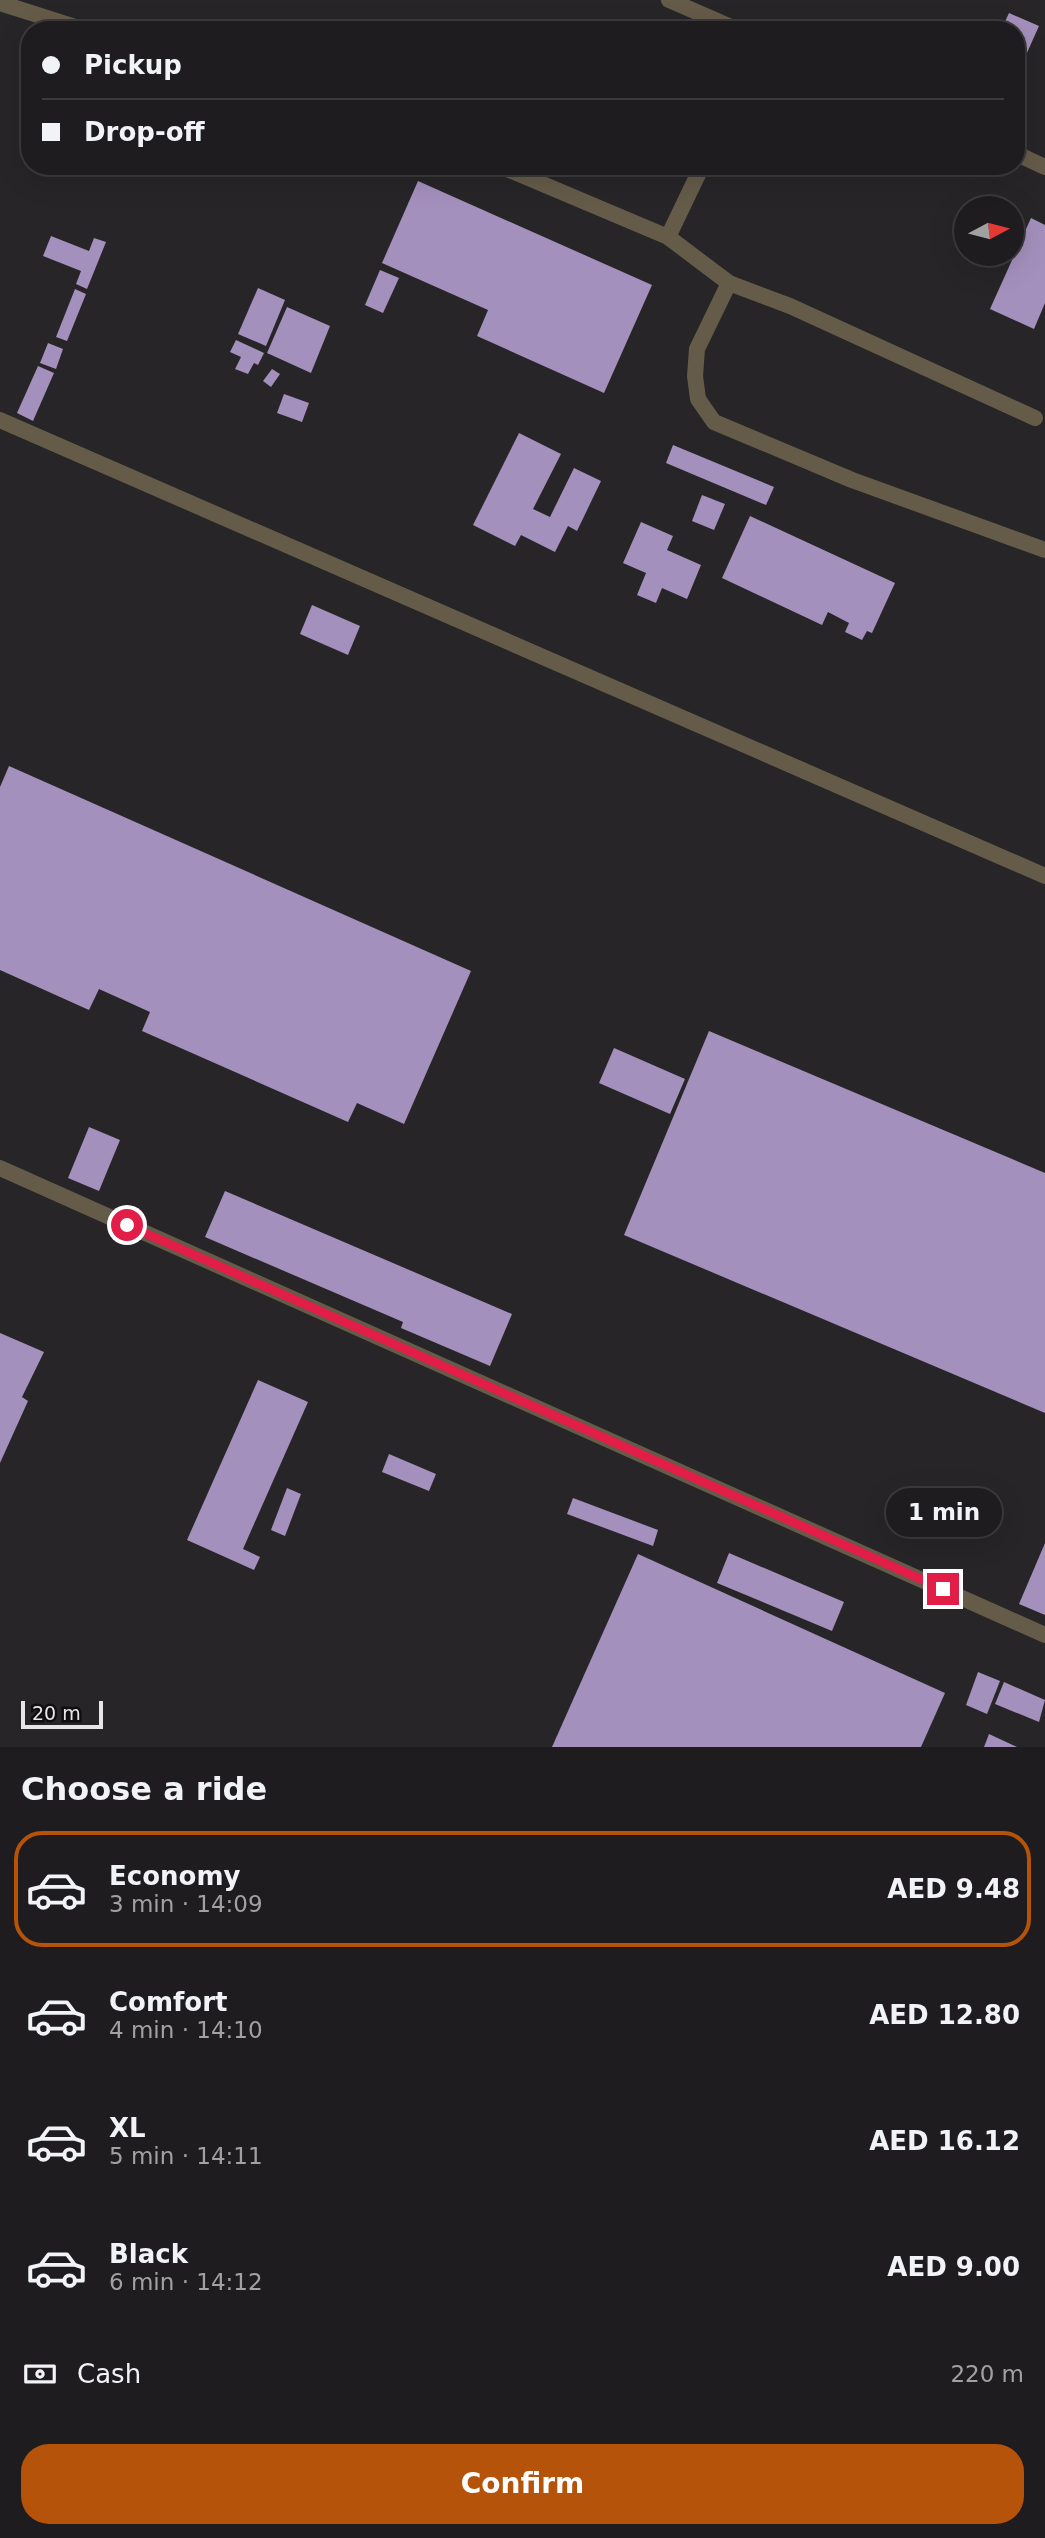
<!DOCTYPE html>
<meta charset="utf-8">
<style>
:root{--surface:#1e1c1e;--page:#262527;--text:#f1f3f6;--muted:#a1a1a4;--line:#3c3a3c;--accent:#b45309}
body{margin:0;font-family:"DejaVu Sans",sans-serif;background:var(--page);color:var(--text);height:100vh;display:flex;flex-direction:column;font-size:26px;white-space:nowrap}
*{box-sizing:border-box;margin:0}
p{font-size:23px;color:var(--muted)}
.icon{flex:none;width:38px;height:38px;fill:none;stroke:currentColor;stroke-width:2;stroke-linecap:round;stroke-linejoin:round}
.map{position:relative;height:1747px;overflow:hidden}
.details{display:flex;flex-direction:column;background:var(--surface);flex:1}
.details>*{flex:none}
.hud{position:absolute;left:21px;top:21px;width:1004px;height:154px;border-radius:28px;box-shadow:0 7px 28px #0002,0 0 0 2px var(--line);display:grid;align-content:center;height:154px;padding:0 21px;background:var(--surface)}
.needle{width:46px;rotate:83deg}
.tools{position:absolute;left:954px;top:196px;display:grid;gap:14px}
.tools a{display:grid;place-items:center;width:70px;height:70px;border-radius:50%;background:var(--surface);box-shadow:0 7px 28px #0002,0 0 0 2px var(--line);font-size:35px}
.scale{position:absolute;left:21px;bottom:18px;width:82px;box-sizing:border-box;padding-left:7px;border:4px solid #e7e5e7;border-top:0;font-size:19px;line-height:24px;white-space:nowrap;color:#e7e5e7;-webkit-text-stroke:5px #100e10;paint-order:stroke}
.end{position:absolute;width:32px;height:32px;margin:-16px;border:9px solid #e11d48;background:#fff;box-shadow:0 0 0 4px #fff}
.from{border-radius:50%}
.bubble{position:absolute;height:49px;border-radius:24px;background:var(--surface);box-shadow:0 7px 28px #0002,0 0 0 2px var(--line);font-size:23px;font-weight:700;line-height:49px;text-align:center}
.hud b{display:flex;align-items:center;gap:24px;height:66px;font-size:26px}
.hud b+b{border-top:2px solid var(--line)}
.hud i{width:18px;height:18px;background:var(--text)}
ul{padding:0;list-style:none}
li{display:flex;align-items:center;gap:21px;height:116px;margin:0 14px 10px;padding:0 7px;border:4px solid transparent;border-radius:28px}
li div{flex:1}
li b{display:block;font-size:26px}
li em{font-style:normal;font-weight:700}
li.current{border-color:var(--accent)}
li>.icon{width:63px;height:63px;stroke-width:1.5}
h2{padding:0 21px;font-size:32px;line-height:84px}
.pay{display:flex;align-items:center;gap:18px;height:77px;padding:0 21px;font-size:26px}
.pay p{margin-inline-start:auto}
.button{display:flex;gap:14px;margin-top:auto;padding:14px 21px}
.button a{flex:1;height:80px;border-radius:28px;background:var(--accent);color:#fff;font-size:28px;font-weight:700;line-height:80px;text-align:center}
.map>svg:first-child{display:block}
.building{fill:#a490bc}
.lines{fill:none;stroke-linecap:round;stroke-linejoin:round}
.lane{stroke:#655b49;stroke-width:16}
.route{stroke:#e11d48;stroke-width:9}
</style>
<div class="map">
<svg width="1045" height="1747" viewBox="0 0 1045 1747">
<rect width="100%" height="100%" fill="#282528"/>
<g class="building">
<path d="M1009 13 1039 26 1017 75V30H1001Z"/>
<path d="M418 181 652 285 604 393 477 336 488 310 382 263Z"/>
<path d="M1031 218 1045 225V303L1034 329 990 309Z"/>
<path d="M51 236 89 251 94 238 106 242 87 289 76 284 81 271 43 256Z"/>
<path d="M380 270 399 278 383 313 365 305Z"/>
<path d="M258 288 285 300 266 346 238 334Z"/>
<path d="M75 289 86 294 67 341 56 337Z"/>
<path d="M287 307 330 326 311 373 267 353Z"/>
<path d="M236 340 264 353 258 365 254 363 248 374 235 369 241 357 230 352Z"/>
<path d="M48 343 63 349 56 369 40 363Z"/>
<path d="M38 366 54 373 33 421 17 413Z"/>
<path d="M272 369 280 374 271 387 263 381Z"/>
<path d="M284 394 309 403 302 422 277 413Z"/>
<path d="M519 433 561 454 533 509 550 517 574 468 601 481 577 531 568 526 555 552 521 535 515 546 473 525Z"/>
<path d="M673 445 774 487 766 505 666 463Z"/>
<path d="M702 495 725 504 714 530 692 521Z"/>
<path d="M750 516 895 583 872 633 867 631 862 640 845 632 849 623 828 612 822 625 722 578Z"/>
<path d="M641 522 673 536 667 550 701 565 687 599 662 588 656 603 637 595 646 573 623 563Z"/>
<path d="M312 605 360 626 348 655 300 634Z"/>
<path d="M9 766 471 971 404 1124 357 1103 348 1122 142 1031 150 1012 99 989 89 1010 0 970V787Z"/>
<path d="M709 1031 1045 1173V1413L624 1235Z"/>
<path d="M614 1048 685 1079 670 1114 599 1083Z"/>
<path d="M89 1127 120 1140 99 1191 68 1178Z"/>
<path d="M225 1191 512 1314 490 1366 401 1328 403 1322 205 1237Z"/>
<path d="M0 1333 44 1352 22 1397 28 1401 0 1463Z"/>
<path d="M258 1380 308 1402 243 1549 260 1557 254 1570 187 1540Z"/>
<path d="M389 1454 436 1474 429 1491 382 1472Z"/>
<path d="M287 1488 301 1494 285 1536 271 1530Z"/>
<path d="M573 1498 658 1530 653 1546 567 1514Z"/>
<path d="M1045 1543V1615L1019 1604Z"/>
<path d="M729 1553 844 1602 832 1631 717 1583Z"/>
<path d="M638 1554 945 1693 921 1747H552Z"/>
<path d="M978 1672 1000 1681 987 1714 966 1705Z"/>
<path d="M1004 1682 1045 1700 1039 1722 995 1704Z"/>
<path d="M989 1734 1017 1747H984Z"/>
</g>
<g class="lines">
<g class="lane">
<path d="M669 0 738 30"/>
<path d="M0 3 85 30"/>
<path d="M1017 154 1045 167"/>
<path d="M500 166 668 237 729 283 790 306 1035 418"/>
<path d="M668 237 702 166"/>
<path d="M729 283 697 349 695 376 698 399 714 422 852 480 1045 550"/>
<path d="M0 420 1045 876"/>
<path d="M0 1168 1045 1635"/>
</g>
</g>
<g class="lines">
<path class="route" d="M127 1225 943 1589"/>
</g>
</svg>
<div class="tools">
<a><svg class="needle" viewBox="-14 -14 28 28"><path d="M0-13l5 13h-10z" fill="#e53935"/><path d="M0 13l5-13h-10z" fill="#a1a1a4"/></svg></a>
</div>
<div class="scale">20 m</div>
<i class="end from" style="left:127px;top:1225px"></i>
<i class="end" style="left:943px;top:1589px"></i>
<div class="bubble" style="left:886px;top:1488px;width:116px">1 min</div>
<div class="hud">
<b><i class="from"></i>Pickup</b>
<b><i></i>Drop-off</b>
</div>
</div>
<section class="details">
<h2>Choose a ride</h2>
<ul>
<li class="current"><svg class="icon" aria-label="car" viewBox="0 0 24 24"><path d="M5 17H2v-5l4-1 3-4h7l3 4 3 1v5h-3M9 17h6M6 11h13"/><circle cx="7" cy="17" r="2"/><circle cx="17" cy="17" r="2"/></svg><div><b>Economy</b><p>3 min · 14:09</p></div><em>AED 9.48</em></li>
<li><svg class="icon" aria-label="car" viewBox="0 0 24 24"><path d="M5 17H2v-5l4-1 3-4h7l3 4 3 1v5h-3M9 17h6M6 11h13"/><circle cx="7" cy="17" r="2"/><circle cx="17" cy="17" r="2"/></svg><div><b>Comfort</b><p>4 min · 14:10</p></div><em>AED 12.80</em></li>
<li><svg class="icon" aria-label="car" viewBox="0 0 24 24"><path d="M5 17H2v-5l4-1 3-4h7l3 4 3 1v5h-3M9 17h6M6 11h13"/><circle cx="7" cy="17" r="2"/><circle cx="17" cy="17" r="2"/></svg><div><b>XL</b><p>5 min · 14:11</p></div><em>AED 16.12</em></li>
<li><svg class="icon" aria-label="car" viewBox="0 0 24 24"><path d="M5 17H2v-5l4-1 3-4h7l3 4 3 1v5h-3M9 17h6M6 11h13"/><circle cx="7" cy="17" r="2"/><circle cx="17" cy="17" r="2"/></svg><div><b>Black</b><p>6 min · 14:12</p></div><em>AED 9.00</em></li>
</ul>
<div class="pay"><svg class="icon" aria-label="cash" viewBox="0 0 24 24"><path d="M3 7h18v10H3z"/><circle cx="12" cy="12" r="2"/></svg>Cash<p>220 m</p></div>
<div class="button"><a>Confirm</a></div>
</section>
